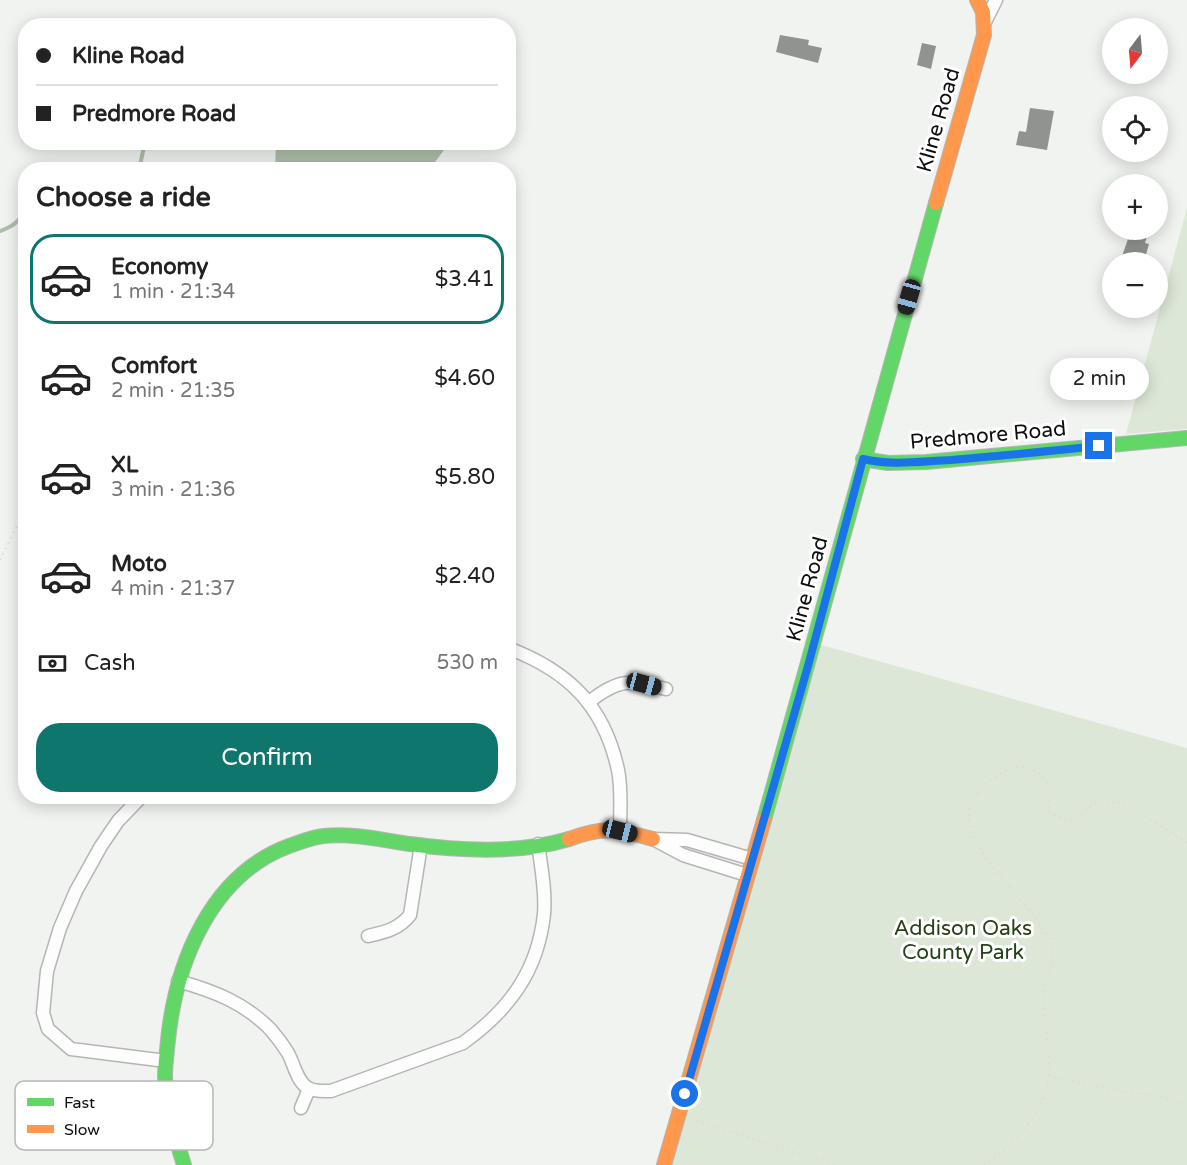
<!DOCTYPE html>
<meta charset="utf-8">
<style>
:root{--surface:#fff;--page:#f6f6f6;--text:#222;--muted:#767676;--line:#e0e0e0;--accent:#0f766e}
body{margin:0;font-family:"Varela Round",sans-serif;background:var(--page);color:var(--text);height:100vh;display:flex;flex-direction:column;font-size:22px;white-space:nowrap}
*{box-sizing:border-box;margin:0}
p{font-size:20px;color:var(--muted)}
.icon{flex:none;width:33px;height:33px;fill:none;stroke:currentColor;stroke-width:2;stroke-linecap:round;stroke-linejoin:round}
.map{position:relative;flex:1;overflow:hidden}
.side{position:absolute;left:18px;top:162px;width:498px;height:642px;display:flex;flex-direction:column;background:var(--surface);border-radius:24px;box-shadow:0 3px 15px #0003}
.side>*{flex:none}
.guide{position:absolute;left:18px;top:18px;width:498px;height:132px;border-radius:24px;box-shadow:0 3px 15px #0003;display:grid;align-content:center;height:132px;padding:0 18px;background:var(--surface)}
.needle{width:39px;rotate:196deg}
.tools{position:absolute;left:1102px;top:18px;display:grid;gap:12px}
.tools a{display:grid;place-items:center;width:66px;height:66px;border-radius:50%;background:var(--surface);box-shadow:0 3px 15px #0003;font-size:30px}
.end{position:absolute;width:27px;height:27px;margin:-14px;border:8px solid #1a73e8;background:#fff;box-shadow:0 0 0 3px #fff}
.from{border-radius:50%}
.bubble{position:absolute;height:42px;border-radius:21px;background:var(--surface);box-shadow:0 3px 15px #0003;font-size:20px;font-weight:600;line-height:42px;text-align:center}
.car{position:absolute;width:18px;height:36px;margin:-18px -9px;border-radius:8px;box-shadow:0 0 4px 2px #0007;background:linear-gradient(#222 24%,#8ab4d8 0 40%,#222 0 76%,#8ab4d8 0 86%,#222 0)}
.guide b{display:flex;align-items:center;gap:21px;height:57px;font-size:22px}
.guide b+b{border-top:2px solid var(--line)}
.guide i{width:15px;height:15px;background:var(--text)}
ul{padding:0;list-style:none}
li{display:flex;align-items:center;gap:18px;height:90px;margin:0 12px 9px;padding:0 6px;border:3px solid transparent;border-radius:24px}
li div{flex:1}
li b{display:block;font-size:22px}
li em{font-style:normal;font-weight:600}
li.active{border-color:var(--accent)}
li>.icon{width:54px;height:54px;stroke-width:1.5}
h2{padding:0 18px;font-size:27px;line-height:72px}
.pay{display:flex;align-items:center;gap:15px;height:66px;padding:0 18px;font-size:22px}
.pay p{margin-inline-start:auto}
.primary-button{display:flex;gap:12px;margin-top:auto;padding:12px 18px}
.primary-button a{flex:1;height:69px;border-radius:24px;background:var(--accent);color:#fff;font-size:24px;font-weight:600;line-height:69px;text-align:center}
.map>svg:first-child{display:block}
.green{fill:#dce7d7}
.water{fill:#aebea9}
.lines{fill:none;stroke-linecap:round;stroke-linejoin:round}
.stream{stroke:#aebea9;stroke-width:4}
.building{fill:#919390}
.street-casing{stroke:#b4b6b4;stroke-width:15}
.fast-casing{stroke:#b4b6b4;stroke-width:16}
.slow-casing{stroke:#b4b6b4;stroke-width:16}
.path{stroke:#dbdcdb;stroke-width:2;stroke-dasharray:1.5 4.5;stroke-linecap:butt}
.street{stroke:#fdfdfd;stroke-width:12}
.fast{stroke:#63d668;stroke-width:14}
.slow{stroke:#ff974d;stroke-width:14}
.route{stroke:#1a73e8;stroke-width:8}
.labels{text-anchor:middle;stroke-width:6;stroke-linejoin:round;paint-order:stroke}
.street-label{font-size:21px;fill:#0d0e0d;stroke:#fff}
.park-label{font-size:21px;fill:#244217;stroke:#fff}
.key{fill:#fff;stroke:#b6b7b6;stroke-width:1.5}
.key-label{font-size:16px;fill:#0d0e0d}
</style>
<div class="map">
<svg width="1187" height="1165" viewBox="0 0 1187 1165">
<rect width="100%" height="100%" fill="#f1f3f0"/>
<g class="green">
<path d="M1187 208V429L1126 434Z"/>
<path d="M818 644 1187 748V1165H663Z"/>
</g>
<path class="water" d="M276 143V142L447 143V146L429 170 275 169Z"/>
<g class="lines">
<g class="stream">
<path d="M139 170 145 142"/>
<path d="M0 231C15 226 23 219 26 203"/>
</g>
</g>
<g class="building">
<path d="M780 35 809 40 808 45 822 48 818 63 776 52Z"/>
<path d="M922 43 936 46 931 69 917 65Z"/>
<path d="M1030 108 1054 111 1047 150 1016 145 1019 131 1026 132Z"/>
<path d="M1134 230 1148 232 1145 243 1149 244 1144 262H1120L1128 239 1131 240Z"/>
</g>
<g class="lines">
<g class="street-casing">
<g id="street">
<path d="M985 22 996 0"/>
<path d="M508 648C569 671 604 706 618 770 622 789 620 811 620 830"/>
<path d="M589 702C619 678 630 680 666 689"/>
<path d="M142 796 118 821 101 846 76 891 60 928 47 971 43 1013 48 1029 71 1049 166 1061"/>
<path d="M747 875 683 855 653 839 687 840 752 859"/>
<path d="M368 936C385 932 399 929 410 915L421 845"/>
<path d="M178 981C214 991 245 1003 271 1030 277 1037 283 1045 288 1053 294 1064 297 1082 308 1088 315 1092 324 1091 331 1091L463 1043C509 1010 538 971 544 914 546 891 541 866 538 844"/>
<path d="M301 1108 309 1089"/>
</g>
</g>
<g class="fast-casing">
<g id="fast">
<path d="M863 459 888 463 926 462 1187 438"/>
<path d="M764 820 936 203"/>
<path d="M184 1165C175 1137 166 1106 165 1076 165 1064 167 1052 168 1040 176 962 211 875 289 846 301 842 312 837 324 836 353 833 382 840 410 844 461 851 519 854 569 839"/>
</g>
</g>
<g class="slow-casing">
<g id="slow">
<path d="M936 203 984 35 983 12 977 0"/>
<path d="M569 839C605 826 617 829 653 839"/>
<path d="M664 1165 764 820"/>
</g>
</g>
<g class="path">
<path d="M0 560 26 508"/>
<path d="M1049 1076 1124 1092 1150 1094 1187 1105"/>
<path d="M690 1119 837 1165"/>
<path d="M984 1165C1013 1147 1047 1110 1049 1075 1050 1048 1043 1021 1044 993 1045 979 1056 956 1052 944 1050 938 1044 931 1040 925 1020 894 974 856 969 821 966 804 977 792 989 782 1010 765 1026 759 1047 781L1049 812 1066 820 1074 821C1081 816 1089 805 1097 803 1127 794 1161 830 1187 842"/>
</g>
<use href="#street" class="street"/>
<use href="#fast" class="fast"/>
<use href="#slow" class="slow"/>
</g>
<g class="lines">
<path class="route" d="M685 1094 808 666 863 459C892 466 922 461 951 460 1000 456 1050 451 1099 446"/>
</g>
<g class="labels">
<g class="street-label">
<text transform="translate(938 120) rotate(-74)" y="7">Kline Road</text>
<text transform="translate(988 435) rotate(-5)" y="7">Predmore Road</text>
<text transform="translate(807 589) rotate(-75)" y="7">Kline Road</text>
</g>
<g class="park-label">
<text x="963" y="935">Addison Oaks<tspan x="963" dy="24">County Park</tspan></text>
</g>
</g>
<rect x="15" y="1081" width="198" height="69" rx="9" class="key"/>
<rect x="27" y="1098" width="27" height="8" fill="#63d668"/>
<rect x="27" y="1125" width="27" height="8" fill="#ff974d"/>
<g class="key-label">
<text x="64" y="1108">Fast</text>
<text x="64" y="1135">Slow</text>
</g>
</svg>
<div class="tools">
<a><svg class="needle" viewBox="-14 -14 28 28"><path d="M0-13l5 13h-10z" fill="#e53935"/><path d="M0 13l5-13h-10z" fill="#767676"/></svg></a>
<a><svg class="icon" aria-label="locate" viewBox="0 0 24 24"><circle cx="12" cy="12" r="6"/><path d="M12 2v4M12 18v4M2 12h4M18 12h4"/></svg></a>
<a>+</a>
<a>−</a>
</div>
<i class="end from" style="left:685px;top:1094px"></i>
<i class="end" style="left:1099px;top:446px"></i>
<div class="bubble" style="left:1050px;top:358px;width:99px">2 min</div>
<i class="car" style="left:909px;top:297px;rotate:196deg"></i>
<i class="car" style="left:644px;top:684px;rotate:105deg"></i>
<i class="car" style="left:620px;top:831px;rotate:104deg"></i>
<div class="guide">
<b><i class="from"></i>Kline Road</b>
<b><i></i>Predmore Road</b>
</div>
<section class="side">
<h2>Choose a ride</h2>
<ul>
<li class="active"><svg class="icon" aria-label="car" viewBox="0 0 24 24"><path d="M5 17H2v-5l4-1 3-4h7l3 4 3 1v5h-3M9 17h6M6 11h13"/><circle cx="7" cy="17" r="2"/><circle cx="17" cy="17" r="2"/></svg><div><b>Economy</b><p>1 min · 21:34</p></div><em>$3.41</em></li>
<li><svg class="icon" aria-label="car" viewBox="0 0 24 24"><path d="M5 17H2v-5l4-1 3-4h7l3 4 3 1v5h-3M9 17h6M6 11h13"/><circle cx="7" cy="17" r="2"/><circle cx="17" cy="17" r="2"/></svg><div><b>Comfort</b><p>2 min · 21:35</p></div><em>$4.60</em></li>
<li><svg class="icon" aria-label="car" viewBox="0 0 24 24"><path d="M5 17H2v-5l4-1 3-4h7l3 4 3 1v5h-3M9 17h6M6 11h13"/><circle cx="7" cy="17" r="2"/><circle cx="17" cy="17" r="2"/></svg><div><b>XL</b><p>3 min · 21:36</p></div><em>$5.80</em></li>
<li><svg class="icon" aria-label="car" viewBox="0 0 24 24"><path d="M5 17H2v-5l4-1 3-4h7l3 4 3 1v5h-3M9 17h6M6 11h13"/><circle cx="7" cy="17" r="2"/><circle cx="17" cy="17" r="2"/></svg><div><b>Moto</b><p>4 min · 21:37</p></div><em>$2.40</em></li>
</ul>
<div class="pay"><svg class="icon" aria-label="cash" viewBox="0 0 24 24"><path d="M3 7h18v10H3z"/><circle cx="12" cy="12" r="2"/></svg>Cash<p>530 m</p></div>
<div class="primary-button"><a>Confirm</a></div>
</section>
</div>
